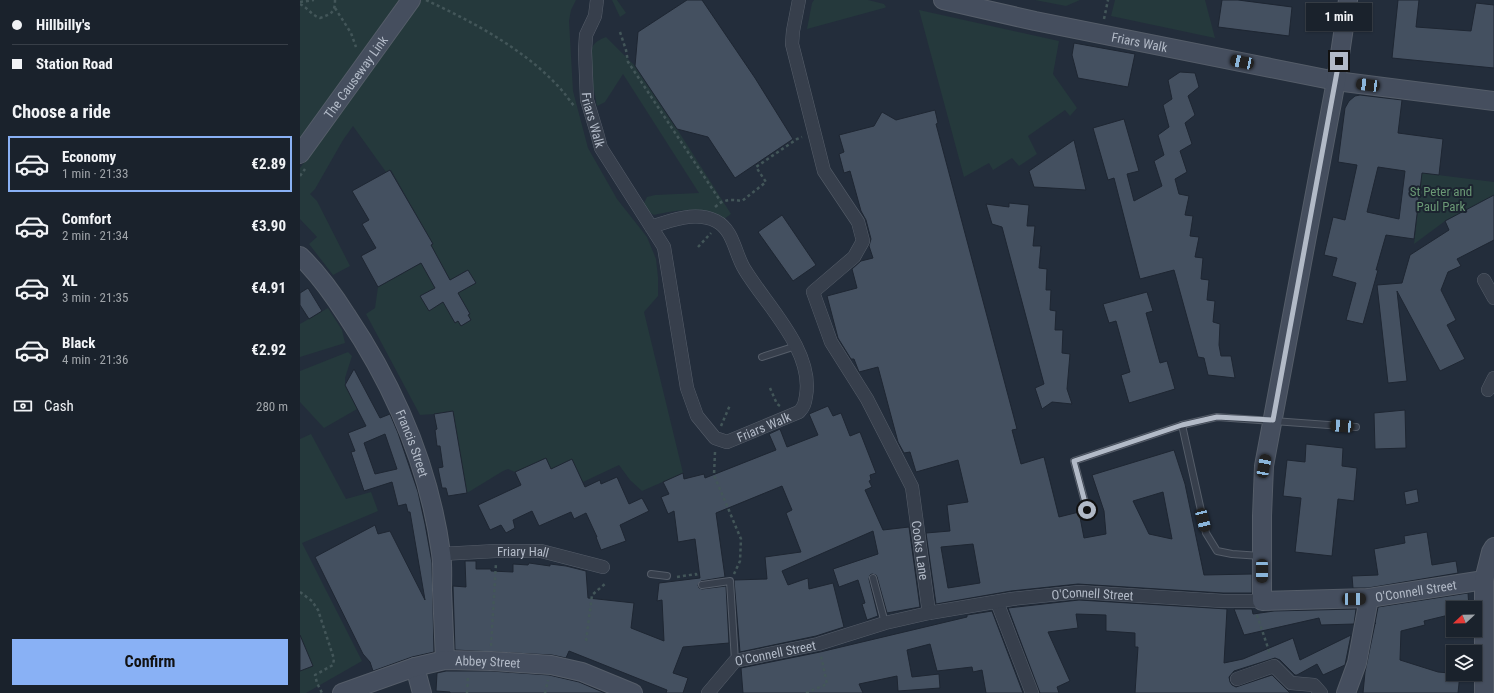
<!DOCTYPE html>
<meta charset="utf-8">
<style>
:root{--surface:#1a222c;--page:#232a34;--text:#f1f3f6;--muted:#9fa4a9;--line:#383f48;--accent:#89b1f5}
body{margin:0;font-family:"Roboto Condensed",sans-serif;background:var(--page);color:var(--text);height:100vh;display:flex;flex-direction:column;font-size:15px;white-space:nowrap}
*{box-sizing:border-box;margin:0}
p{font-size:13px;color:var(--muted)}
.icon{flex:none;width:22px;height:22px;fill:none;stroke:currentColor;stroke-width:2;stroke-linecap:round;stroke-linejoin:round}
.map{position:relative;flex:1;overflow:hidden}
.side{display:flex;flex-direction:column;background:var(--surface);width:300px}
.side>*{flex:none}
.hud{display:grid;align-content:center;height:88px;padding:0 12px;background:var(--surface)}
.needle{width:26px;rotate:248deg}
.tools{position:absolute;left:1146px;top:601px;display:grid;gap:8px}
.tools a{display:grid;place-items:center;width:36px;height:36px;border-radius:0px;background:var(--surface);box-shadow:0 1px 3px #0004,0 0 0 1px var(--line);font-size:20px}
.end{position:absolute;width:18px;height:18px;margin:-9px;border:5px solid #b2bac7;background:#111;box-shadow:0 0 0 2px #111}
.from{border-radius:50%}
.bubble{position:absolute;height:28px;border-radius:0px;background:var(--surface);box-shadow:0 1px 3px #0004,0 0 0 1px var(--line);font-size:13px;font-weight:700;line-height:28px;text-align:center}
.car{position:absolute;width:12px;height:24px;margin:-12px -6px;border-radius:5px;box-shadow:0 0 3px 1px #0007;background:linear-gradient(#222 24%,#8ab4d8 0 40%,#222 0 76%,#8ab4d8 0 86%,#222 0)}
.hud b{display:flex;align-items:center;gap:14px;height:38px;font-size:15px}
.hud b+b{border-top:1px solid var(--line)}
.hud i{width:10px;height:10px;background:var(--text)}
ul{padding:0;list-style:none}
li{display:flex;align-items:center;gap:12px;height:56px;margin:0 8px 6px;padding:0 4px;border:2px solid transparent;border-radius:0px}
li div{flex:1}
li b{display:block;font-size:15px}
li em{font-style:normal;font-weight:700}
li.current{border-color:var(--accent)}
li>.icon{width:36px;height:36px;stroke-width:1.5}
h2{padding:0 12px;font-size:18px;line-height:48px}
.pay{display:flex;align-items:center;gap:10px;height:44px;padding:0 12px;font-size:15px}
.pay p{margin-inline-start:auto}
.primary-button{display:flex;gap:8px;margin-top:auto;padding:8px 12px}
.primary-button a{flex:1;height:46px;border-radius:0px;background:var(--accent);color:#111;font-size:16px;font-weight:700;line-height:46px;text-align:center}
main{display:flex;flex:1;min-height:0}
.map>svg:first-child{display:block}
.green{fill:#25393c}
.building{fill:#445060;stroke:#1e2632;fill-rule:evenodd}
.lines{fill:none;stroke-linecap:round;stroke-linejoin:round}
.lane-casing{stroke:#555d69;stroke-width:8}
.street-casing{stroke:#555d69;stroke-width:14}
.secondary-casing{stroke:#555d69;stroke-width:20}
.path{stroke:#435659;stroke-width:2.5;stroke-dasharray:3 3;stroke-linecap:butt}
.lane{stroke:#373f4c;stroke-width:6}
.street{stroke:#373f4c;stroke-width:13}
.secondary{stroke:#454e5e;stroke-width:18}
.route{stroke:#b2bac7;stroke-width:5}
.labels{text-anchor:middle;stroke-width:4;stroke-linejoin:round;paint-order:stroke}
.street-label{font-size:13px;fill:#b2bac7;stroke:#1c2430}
.park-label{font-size:13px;fill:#6a9875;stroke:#1c2430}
</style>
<main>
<section class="side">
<div class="hud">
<b><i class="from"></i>Hillbilly's</b>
<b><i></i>Station Road</b>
</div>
<h2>Choose a ride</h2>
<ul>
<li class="current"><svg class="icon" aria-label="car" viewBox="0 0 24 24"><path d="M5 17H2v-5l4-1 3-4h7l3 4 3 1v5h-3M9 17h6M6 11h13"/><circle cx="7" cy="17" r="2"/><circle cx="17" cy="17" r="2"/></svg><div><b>Economy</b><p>1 min · 21:33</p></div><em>€2.89</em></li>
<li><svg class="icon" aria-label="car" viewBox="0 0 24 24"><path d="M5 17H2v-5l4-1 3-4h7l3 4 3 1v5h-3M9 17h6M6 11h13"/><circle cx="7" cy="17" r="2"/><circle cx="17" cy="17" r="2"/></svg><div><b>Comfort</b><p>2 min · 21:34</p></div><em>€3.90</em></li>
<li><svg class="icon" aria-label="car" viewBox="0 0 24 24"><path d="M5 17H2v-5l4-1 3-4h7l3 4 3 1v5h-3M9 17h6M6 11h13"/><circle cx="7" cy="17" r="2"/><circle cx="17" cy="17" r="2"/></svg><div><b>XL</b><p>3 min · 21:35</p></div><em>€4.91</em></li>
<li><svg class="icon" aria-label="car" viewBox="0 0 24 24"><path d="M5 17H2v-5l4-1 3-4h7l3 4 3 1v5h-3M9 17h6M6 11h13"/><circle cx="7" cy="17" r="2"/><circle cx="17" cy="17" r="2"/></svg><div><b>Black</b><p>4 min · 21:36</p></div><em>€2.92</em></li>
</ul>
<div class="pay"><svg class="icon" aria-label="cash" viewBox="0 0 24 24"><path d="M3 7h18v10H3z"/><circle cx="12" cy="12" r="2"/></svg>Cash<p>280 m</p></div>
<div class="primary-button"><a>Confirm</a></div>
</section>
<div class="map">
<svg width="1194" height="693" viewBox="0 0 1194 693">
<rect width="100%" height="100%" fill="#232d3b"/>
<g class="green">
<path d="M0 0H99L0 138Z"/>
<path d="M120 0H276L271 10 269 21 273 91 288 148 317 199 347 237 356 259 358 277V296L344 312 383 473 342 491 330 480 319 465 283 482 272 460 251 469 246 458 215 472 208 469 203 471 167 493 153 411 134 414 120 415 66 314 75 308 78 287 121 263 135 288 121 296 129 310 143 302 161 326 171 320 168 315 170 314 158 293 176 283 167 270 150 280 131 245 133 244 91 170 86 172 53 126 43 140 15 189 10 194 17 201 50 266 33 275 9 244 17 237 0 219V168Z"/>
<path d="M312 0H317L326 13 320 17Z"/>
<path d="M514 0H568L584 4 586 7 584 8 507 29 512 3Z"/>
<path d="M735 0H780L766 6Z"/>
<path d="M815 0H905L915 38 811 16Z"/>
<path d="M619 10 759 41 753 74 777 108 770 116 765 110 728 136 737 154 719 166 712 158 693 170 689 163 664 177Z"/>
<path d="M306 37 335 66 377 129 431 214 424 219C409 204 373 211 354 215L349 212 343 205 347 197 355 195 399 193 323 74 305 102 297 106C295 91 285 58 293 46 296 41 301 39 306 37Z"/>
<path d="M1122 173 1194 182V197L1192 196 1145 221 1114 244Z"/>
<path d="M28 308 42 330 45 343 0 357V324Z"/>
<path d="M48 352 52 356 45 378V385L57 409 24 428 0 402V371Z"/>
<path d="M11 434 46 499 71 492 78 511 2 543 62 661 6 693H0V439Z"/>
</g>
<g class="building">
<path d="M387 0H402L455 78 493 139 435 178 408 137 377 129 335 66 338 32Z"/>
<path d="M922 0H938L992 7 989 36 918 27Z"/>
<path d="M1098 0H1119L1116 27 1171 31 1176 3 1194 5V68L1092 58Z"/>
<path d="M774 43 835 54 828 87 778 78 772 55Z"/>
<path d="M880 72 895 73 899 87 888 96 895 115 885 123 892 144 880 151 887 172 875 179 879 194 889 196 885 215 893 216 890 236 899 237 895 257 903 258 901 279 909 280 907 300 915 301 913 322 920 324 919 345 921 356H931L935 378 908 375 904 358 898 357 874 270 840 279 814 178 808 180 793 128 824 119 839 171 827 174 834 201 862 186 854 161 864 155 858 135 869 127 863 105 872 99 868 80Z"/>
<path d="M1060 95 1102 100 1098 133 1143 139 1139 175 1122 173 1114 239 1086 235 1076 270H1078L1063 324 1046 320 1056 283 1032 276 1037 258 1024 255 1033 217 1045 220 1057 165 1038 162 1045 108 1049 101 1055 96ZM1078 167 1105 171 1099 219 1067 212Z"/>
<path d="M635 110 638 123 636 124 717 429 712 430 721 464 744 457 759 517 779 512 784 538 806 534 804 511 792 475 874 450 885 484 904 575 952 574V593H923L778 584 711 591 636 604 626 533 650 531 647 505 668 502 658 460 616 472 610 452 604 453 598 442 578 367 559 372 554 359H551L538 338 527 296 557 288 552 269 561 261 573 258 569 246 571 239 566 220 561 211 550 171 544 173 539 154 544 152 539 135 574 126 582 112 596 120ZM863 492 872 539 849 534 833 501ZM673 544 680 583 648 588 641 547Z"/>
<path d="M774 140 786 190 734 187 729 171Z"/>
<path d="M90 170 133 244 131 245 150 280 168 270 176 283 158 293 170 314 168 315 171 320 161 326 158 321 155 323 143 302 129 311 120 296 135 288 121 263 78 287 61 256 76 248 62 224 69 220 52 191Z"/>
<path d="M1194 195V240L1157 259 1161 266 1148 272 1141 290 1156 320 1147 325 1165 359 1140 371 1097 291 1107 381 1088 383 1077 285 1102 283 1110 255 1149 230 1145 221Z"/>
<path d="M709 203 729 205 727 226H735L733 246H741L739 268 747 269 746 290H751L750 310 756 311 755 330H763L762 353 770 354 767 389 772 404 752 402 742 409 735 388 744 384 702 227 692 224 686 204 709 207Z"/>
<path d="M482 215 516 265 493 281 458 232Z"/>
<path d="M8 288 22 311 9 319 0 305V293Z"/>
<path d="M847 292 853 311 846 313 860 363 867 361 875 389 829 403 821 375 830 372 816 321 809 323 803 304Z"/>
<path d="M54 369 80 418 90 414 98 433 118 492 125 524 132 563 134 652 112 657 73 671 70 662 63 654 15 557 75 525 78 534 90 531 125 600 110 512H108L106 504 98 506 92 482 64 491 51 452 55 451 48 433 66 426 45 385ZM85 434 97 469 75 474 64 443Z"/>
<path d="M528 406 533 416 541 413 550 436 560 432 576 473 570 475 571 480 569 481 572 487 565 490 583 530 609 527 620 607 587 613 577 577 576 575 572 574 570 575 569 579 578 616 567 620 562 604 565 603 558 580 539 587 533 569 578 554 573 531 482 571 488 585 508 578 509 589 533 583 544 627 516 636 440 652 434 580 467 579 465 557 501 552 486 513 492 510 482 486 416 513 425 577 401 581 398 585 399 588 402 589 426 586 429 643 383 647 373 673 388 678 383 693H366L367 690 269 651 266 658 252 655 155 650 153 586 166 587 165 561H176V569H191V571L213 572V564L228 565 229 563 250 566V564L266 566 286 571 288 598 334 603 331 628 364 641 362 600 357 601 359 583 400 578 395 539 378 542 374 511 368 514 361 497 369 494 363 482 383 473 384 479 404 474 405 478 476 450 469 434 480 429 487 447 518 435 509 414Z"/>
<path d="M1105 410 1106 448 1075 449 1074 413Z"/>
<path d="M153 411 167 493 148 496 146 488H142L138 468 143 467 140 446H137L135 430 137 429 134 414Z"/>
<path d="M1006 444 1043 448 1042 466 1057 468 1054 501 1038 499 1032 556 995 552 1001 498 983 496 987 460 1005 462Z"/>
<path d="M246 458 251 469 272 459 285 487 300 480 301 484 317 477 329 504 342 498 349 511 320 525 326 541 301 550 296 537H297L286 513 274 519 271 512 239 526 232 511 213 520 215 528 206 533 201 525 190 530 178 505 221 485 215 472Z"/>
<path d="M1117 489 1119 502 1106 505 1104 492Z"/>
<path d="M1127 532 1132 565 1156 561 1158 573 1068 588H1053L1052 576 1078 575 1074 549 1105 543 1104 536Z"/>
<path d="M1168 593 1169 608H1153V614L1124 621 1125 625 1101 631 1100 660 1138 672 1160 674 1158 693H1063L1065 672 1075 624 1076 623H1075L1078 607Z"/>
<path d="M779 600 927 609 924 663 943 659 993 638 1000 660 1051 635 1045 665 1023 675 1017 664 997 675H995L980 660 975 658 934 671 929 677 930 682 932 685 936 687 972 675 990 693H835L838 647H835V633L806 631V615L776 614 778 628 748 632 770 681 757 687 759 693H740L708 608Z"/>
<path d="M934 609H952L953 614 974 611 1056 609 1054 624 1021 625 1019 618 944 635Z"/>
<path d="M692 611 723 693H686L682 670 673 672 672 667 637 671 630 644 607 650 612 677 639 674 640 688 598 691 597 676 559 684 563 693H443L441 668 520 652 667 617V615Z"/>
<path d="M0 635 13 666 0 671Z"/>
<path d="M146 671H191L249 675 279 682 305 693H150V692L136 691 137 673Z"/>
</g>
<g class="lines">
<g class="lane-casing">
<g id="lane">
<path d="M462 357 496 346"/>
<path d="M882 425 906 533 917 551 932 554 961 556"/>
<path d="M787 510 774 461 882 425 917 417 1056 427"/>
<path d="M351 574 367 576"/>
<path d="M573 578 585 623"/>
<path d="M402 585 430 581 435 661"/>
</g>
</g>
<g class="street-casing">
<g id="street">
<path id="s1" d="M297 0 295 16 286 35 285 51 287 100 297 133 301 148 364 247 387 388 397 416 415 438 427 442 499 412C504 407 505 403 506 396 514 351 467 306 445 270 435 255 434 230 416 221 396 211 371 220 351 227"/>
<path id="s2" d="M499 0 493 31 492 44 524 171 558 222 563 241 554 257 513 292 531 342 567 399 612 487 629 613"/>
<path d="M1184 280 1194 298"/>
<path d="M1188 390 1194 378"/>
<path id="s3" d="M141 554 196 551H241L303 567"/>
<path d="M697 602 732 693"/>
<path d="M937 679 974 666 991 683 1014 685 1021 693"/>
<path id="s4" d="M408 693 435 661 518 644 585 623 629 613 712 599 779 592 923 601H962"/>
</g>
</g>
<g class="secondary-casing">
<g id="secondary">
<path id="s5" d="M643 0 735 21 1036 81 1194 101"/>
<path id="s6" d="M1048 0 1036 81 964 466 962 516V601L1069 598 1184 580"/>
<path id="s7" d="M0 154 111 0"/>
<path id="s8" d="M0 256C19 274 33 294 47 316 96 389 129 466 141 553 143 565 142 578 142 590 143 613 144 636 145 660"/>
<path d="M115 667 122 693"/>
<path id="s9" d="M42 693 115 667 145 660 191 661 251 665 282 672 333 693"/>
<path d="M1046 693 1057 663 1069 598"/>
<path d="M1184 693V580L1191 552 1194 547"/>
</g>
</g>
<g class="path">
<path d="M126 0C173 22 222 48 257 85 264 92 269 100 275 107"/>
<path d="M0 2 14 0"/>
<path d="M0 4C8 8 11 15 20 18 31 14 35 13 35 0"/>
<path d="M35 8 51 33 56 47"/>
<path d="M804 19 808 0"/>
<path d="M320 32 326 50 328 62 421 202"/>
<path d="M0 176 5 169"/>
<path d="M415 207C424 199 431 199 442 201L466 182 456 167 497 139 502 137"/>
<path d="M398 247 411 233"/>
<path d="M470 388 477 404 480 406"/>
<path d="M421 426 430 405"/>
<path d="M415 452 414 475 441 539 440 561 434 574"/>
<path d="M377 577 396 574 397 578"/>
<path d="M0 592 12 601 18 610 34 659 33 665 15 675 17 683 22 693"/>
<path d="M957 615 970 654"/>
<path d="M286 641 292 595 306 583"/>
<path d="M191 646 196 563"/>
<path d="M167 693 168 676"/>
<path d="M245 693 248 680"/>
<path d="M506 693 527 684 521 656"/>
</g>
<use href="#lane" class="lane"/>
<use href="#street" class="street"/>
<use href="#secondary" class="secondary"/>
</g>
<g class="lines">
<path class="route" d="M787 510 774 461 882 425 917 417 973 420 1039 61"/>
</g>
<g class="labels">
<g class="street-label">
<text dy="5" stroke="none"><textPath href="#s5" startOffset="201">Friars Walk</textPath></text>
<text dy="5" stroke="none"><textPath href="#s7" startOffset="95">The Causeway Link</textPath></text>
<text dy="5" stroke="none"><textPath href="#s1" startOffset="123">Friars Walk</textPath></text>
<text dy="5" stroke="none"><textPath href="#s1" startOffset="523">Friars Walk</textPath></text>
<text dy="5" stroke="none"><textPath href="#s8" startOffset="220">Francis Street</textPath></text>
<text dy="5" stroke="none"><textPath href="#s2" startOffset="612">Cooks Lane</textPath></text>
<text dy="5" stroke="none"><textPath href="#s3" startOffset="82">Friary Hall</textPath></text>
<text dy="5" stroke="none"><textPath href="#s6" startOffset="763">O'Connell Street</textPath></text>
<text dy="5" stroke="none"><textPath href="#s4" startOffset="407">O'Connell Street</textPath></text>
<text dy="5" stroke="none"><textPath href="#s4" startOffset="83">O'Connell Street</textPath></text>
<text dy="5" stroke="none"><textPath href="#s9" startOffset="151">Abbey Street</textPath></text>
</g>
<g class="park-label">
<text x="1141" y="196">St Peter and<tspan x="1141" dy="15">Paul Park</tspan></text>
</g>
</g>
</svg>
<div class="tools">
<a><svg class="needle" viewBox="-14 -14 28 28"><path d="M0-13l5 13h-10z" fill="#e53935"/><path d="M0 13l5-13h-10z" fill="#9fa4a9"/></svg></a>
<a><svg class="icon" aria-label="layers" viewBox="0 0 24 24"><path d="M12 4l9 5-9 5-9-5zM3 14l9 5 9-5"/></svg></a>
</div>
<i class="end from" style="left:787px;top:510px"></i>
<i class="end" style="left:1039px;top:61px"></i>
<div class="bubble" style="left:1006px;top:3px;width:66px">1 min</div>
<i class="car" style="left:942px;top:62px;rotate:282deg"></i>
<i class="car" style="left:1068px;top:85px;rotate:277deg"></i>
<i class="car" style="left:1042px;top:426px;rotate:274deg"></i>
<i class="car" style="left:964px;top:466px;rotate:11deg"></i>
<i class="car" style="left:903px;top:520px;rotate:166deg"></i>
<i class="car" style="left:962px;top:571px;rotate:180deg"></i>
<i class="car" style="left:1054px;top:599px;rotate:89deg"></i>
</div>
</main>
